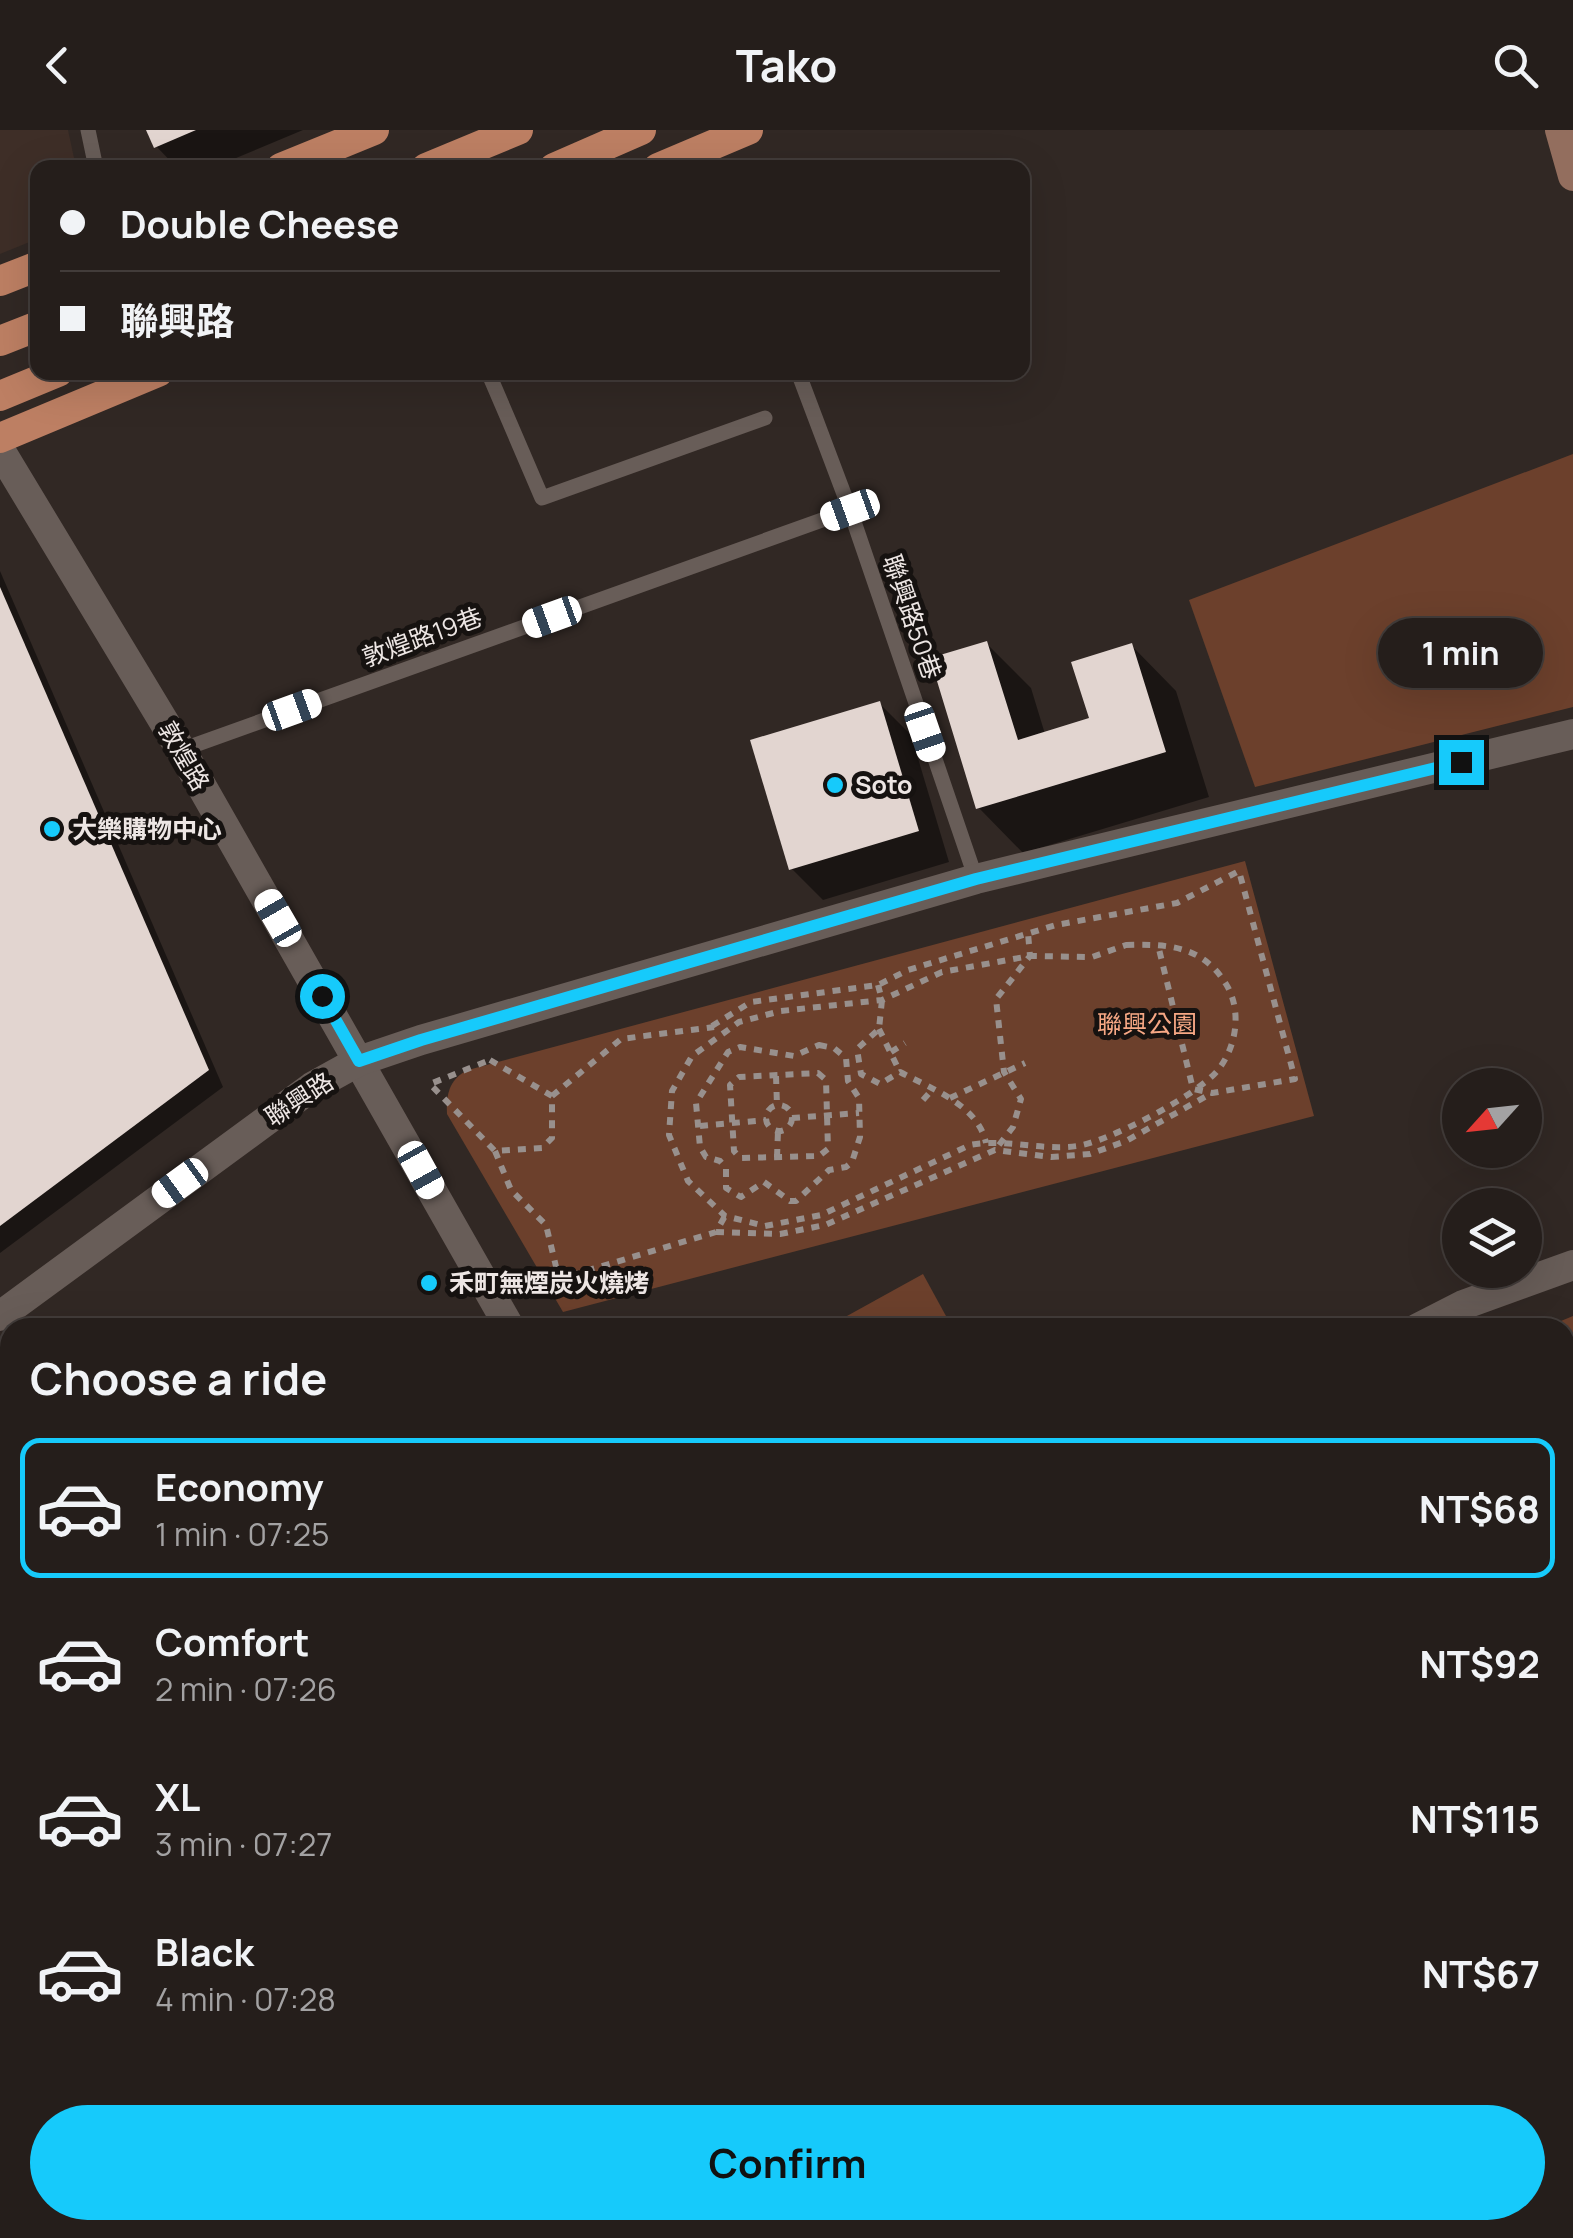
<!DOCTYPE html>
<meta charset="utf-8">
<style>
:root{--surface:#251e1b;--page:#312b28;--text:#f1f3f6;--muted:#a3a2a3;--line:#423c3a;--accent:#16cafb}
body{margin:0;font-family:Manrope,"Noto Sans TC",sans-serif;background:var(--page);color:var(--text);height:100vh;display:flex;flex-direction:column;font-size:38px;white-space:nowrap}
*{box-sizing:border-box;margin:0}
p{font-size:32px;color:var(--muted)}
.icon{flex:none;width:55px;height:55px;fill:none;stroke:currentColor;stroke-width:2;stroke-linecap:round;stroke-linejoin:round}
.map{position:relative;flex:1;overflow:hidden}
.panel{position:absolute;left:0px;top:1188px;width:1575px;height:922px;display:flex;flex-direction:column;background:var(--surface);border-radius:30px 30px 0 0;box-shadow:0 10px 40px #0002,0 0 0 2px var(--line)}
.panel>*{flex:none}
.hud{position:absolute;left:30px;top:30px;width:1000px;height:220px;border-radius:20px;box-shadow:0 10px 40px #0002,0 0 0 2px var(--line);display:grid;align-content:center;height:220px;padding:0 30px;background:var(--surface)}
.needle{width:65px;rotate:243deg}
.controls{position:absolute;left:1442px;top:938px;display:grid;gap:20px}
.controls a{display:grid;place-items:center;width:100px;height:100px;border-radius:50%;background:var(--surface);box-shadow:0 10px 40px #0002,0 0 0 2px var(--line);font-size:50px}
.end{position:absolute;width:45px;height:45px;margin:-22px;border:12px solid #16cafb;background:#111;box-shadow:0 0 0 5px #111}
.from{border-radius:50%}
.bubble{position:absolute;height:70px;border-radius:35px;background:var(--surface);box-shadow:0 10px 40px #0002,0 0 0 2px var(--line);font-size:32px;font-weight:700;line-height:70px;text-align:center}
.car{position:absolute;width:30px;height:60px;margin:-30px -15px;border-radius:12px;box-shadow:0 0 8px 2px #0007;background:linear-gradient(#fff 24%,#345 0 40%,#fff 0 76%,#345 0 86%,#fff 0)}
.hud b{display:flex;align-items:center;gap:35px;height:95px;font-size:38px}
.hud b+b{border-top:2px solid var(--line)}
.hud i{width:25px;height:25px;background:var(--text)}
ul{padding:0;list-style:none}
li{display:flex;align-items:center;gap:30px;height:140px;margin:0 20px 15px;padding:0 10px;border:5px solid transparent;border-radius:20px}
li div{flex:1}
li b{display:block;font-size:38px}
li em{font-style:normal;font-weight:700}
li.selected{border-color:var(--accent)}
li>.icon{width:90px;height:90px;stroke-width:1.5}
h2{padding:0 30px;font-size:45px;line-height:120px}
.cta{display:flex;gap:20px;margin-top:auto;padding:20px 30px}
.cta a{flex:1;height:115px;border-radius:60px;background:var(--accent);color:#111;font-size:40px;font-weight:700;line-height:115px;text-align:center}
header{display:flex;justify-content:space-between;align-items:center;height:130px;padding:0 30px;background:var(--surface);font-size:45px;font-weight:700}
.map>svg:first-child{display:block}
.built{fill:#3e2e27}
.green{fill:#6c402c}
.water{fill:#270600}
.shadow{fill:#0007}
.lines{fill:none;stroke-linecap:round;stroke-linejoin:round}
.stream{stroke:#270600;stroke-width:11}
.building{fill:#e2d5d0}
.path{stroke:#98908d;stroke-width:6;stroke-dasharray:8 8;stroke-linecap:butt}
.lane{stroke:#685d58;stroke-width:15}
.street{stroke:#685d58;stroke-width:30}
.secondary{stroke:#936e5e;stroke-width:30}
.primary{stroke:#bd7f63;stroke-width:30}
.route{stroke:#16cafb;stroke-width:12}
.poi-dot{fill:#16cafb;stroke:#161210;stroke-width:4}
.labels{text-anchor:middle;stroke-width:10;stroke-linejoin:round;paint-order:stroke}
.street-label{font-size:25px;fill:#ede6e4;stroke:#161210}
.poi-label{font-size:25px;font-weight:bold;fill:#ede6e4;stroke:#161210;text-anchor:start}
.park-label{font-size:25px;fill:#f7a885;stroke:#161210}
</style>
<header><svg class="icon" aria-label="back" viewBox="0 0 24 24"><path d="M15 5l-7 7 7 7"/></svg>Tako<svg class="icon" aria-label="search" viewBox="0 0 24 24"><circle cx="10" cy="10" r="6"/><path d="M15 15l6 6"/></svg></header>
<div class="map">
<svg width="1573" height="2108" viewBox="0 0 1573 2108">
<rect width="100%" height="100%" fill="#312824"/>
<g class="built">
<path d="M0 0H68L76 37 38 38 37 109 0 124Z"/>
<path d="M1573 1930V2108H1257L1271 2100H1565V1934Z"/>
</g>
<g class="green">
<path d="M1573 324V577L1255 657 1189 470Z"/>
<path d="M1245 731 1314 986 563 1182 447 984C446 965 449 949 468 940Z"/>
<path d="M923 1144 952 1197H827Z"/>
<path d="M1573 1186V1324L1565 1326V1198H1544Z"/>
<path d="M1573 1439V1508L1565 1512V1443Z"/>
<path d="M439 2100H569L559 2108H430Z"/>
<path d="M762 2100H1253L1238 2108H754Z"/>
</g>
<g class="water">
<path d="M1573 1324V1439L1565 1443V1326Z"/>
<path d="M605 2100H756L748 2108H596Z"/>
</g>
<g class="shadow">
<path d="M149 0H303L212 38H177L156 16Z"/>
<path d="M0 441 223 957 0 1123Z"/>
<path d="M987 514 1031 558 1045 604 1092 590 1132 516 1176 561 1209 667 1023 723 979 678Z"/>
<path d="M879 573 911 605 949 732 823 770 792 739Z"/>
<path d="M1388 2100H1478L1476 2108H1386Z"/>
</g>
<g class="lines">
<g class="stream">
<path d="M0 1968 10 1981"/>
<path d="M96 2100 101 2108"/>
</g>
</g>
<g class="building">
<path d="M146 0H196L154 18Z"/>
<path d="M0 457 209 940 0 1096Z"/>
<path d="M987 511 1018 610 1089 588 1071 532 1132 513 1166 622 976 679 930 528Z"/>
<path d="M880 571 919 701 789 740 750 610Z"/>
<path d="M0 1670 10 1684V1865L0 1850Z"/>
<path d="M1573 2038V2108H1540L1543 2100H1565V2050Z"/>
<path d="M1386 2100H1450L1449 2108H1383Z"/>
</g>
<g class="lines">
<g class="path">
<path d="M1126 815C1167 814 1202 815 1226 854 1242 880 1237 916 1218 940 1198 965 1108 1012 1077 1016 1041 1021 1005 1008 970 1015L821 1085 765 1096 725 1086 688 1051 669 1005 672 961 692 926 739 892 781 881 882 870 942 842 1030 826 1092 827Z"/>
<path d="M878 855 882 870 879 899 857 919 861 944 880 954 900 942C932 959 978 975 986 1013"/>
<path d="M712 896 751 872 878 855 908 840 1056 795 1177 773 1239 741 1295 949 1212 963 1193 959 1158 815"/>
<path d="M879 899 900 942"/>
<path d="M819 915 834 918 846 928 848 951 859 968 860 1007 852 1032 846 1037 829 1040 796 1071H790L764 1052 741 1067 726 1058V1038L720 1031 706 1027 700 1017 696 973 728 922 740 917 794 926Z"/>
<path d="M891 922 905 913"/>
<path d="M490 930 552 966V1008L542 1018 495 1021 430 954Z"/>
<path d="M818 943 826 950 828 1019 819 1026 740 1028 734 1021 730 955 739 947Z"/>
<path d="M776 946 777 975"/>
<path d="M552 966 621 909 714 897"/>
<path d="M950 968 1025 933"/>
<path d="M923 970 933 959"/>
<circle cx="779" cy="988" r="13"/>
<path d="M792 988 859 983"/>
<path d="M700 996 766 990"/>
<path d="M999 1015 1013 997 1021 969 1004 942 996 869 1030 826 1028 803"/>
<path d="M495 1021 511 1060 546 1095 559 1149 716 1102 725 1086"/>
<path d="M777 1027 778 1001"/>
<path d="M716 1102 780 1104 825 1095 995 1020 1051 1027 1090 1024 1126 1011 1212 963"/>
<path d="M1565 1305 1573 1303"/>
<path d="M1565 1511 1573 1507"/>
<path d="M1565 1885 1573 1881"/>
<path d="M1158 2101 1160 2100"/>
<path d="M548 2108 552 2100"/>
<path d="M868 2108 891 2100"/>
<path d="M1062 2108 1069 2100"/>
</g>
<g class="lane">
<path d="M88 0 96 38"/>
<path d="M488 242 542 368 765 288"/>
<path d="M798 242 850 380 976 749"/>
<path d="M181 620 850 380"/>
<path d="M0 1573 10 1588"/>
</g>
<g class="street">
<path d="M0 320 181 620 510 1198"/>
<path d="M0 1186 312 957 359 931 421 910 976 749 1573 604"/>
<path d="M1418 1198 1463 1175 1573 1135"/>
<path d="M1565 1563 1573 1559"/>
<path d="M1565 1840 1573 1836"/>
<path d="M355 2108 363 2100"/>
</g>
<path class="secondary" d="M1560 0 1573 46"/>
<g class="primary">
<path d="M281 38 374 0"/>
<path d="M426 38 518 0"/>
<path d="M554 38 641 0"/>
<path d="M658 38 748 0"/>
<path d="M0 151 38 136"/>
<path d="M0 211 38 196"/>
<path d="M0 266 58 242"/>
<path d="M0 308 158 242"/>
</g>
</g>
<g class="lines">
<path class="route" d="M322 866 359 931 421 910 976 749 1461 632"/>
</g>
<g class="poi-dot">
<circle cx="835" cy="655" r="10"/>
<circle cx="52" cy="699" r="10"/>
<circle cx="429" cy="1153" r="10"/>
</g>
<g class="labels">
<g class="street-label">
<text transform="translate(912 487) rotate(71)" y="9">聯興路50巷</text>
<text transform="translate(422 507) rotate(-20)" y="9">敦煌路19巷</text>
<text transform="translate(184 626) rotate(60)" y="9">敦煌路</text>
<text transform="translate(299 969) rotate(-33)" y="9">聯興路</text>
</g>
<g class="poi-label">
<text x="855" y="664">Soto</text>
<text x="72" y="708">大樂購物中心</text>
<text x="449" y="1162">禾町無煙炭火燒烤</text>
</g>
<g class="park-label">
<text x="1147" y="903">聯興公園</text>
</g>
</g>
</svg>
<div class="controls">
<a><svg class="needle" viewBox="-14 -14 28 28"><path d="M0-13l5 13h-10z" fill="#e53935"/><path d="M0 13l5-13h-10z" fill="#a3a2a3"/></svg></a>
<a><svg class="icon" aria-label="layers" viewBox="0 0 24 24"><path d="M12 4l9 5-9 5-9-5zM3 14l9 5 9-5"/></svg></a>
</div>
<i class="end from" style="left:322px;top:866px"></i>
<i class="end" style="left:1461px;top:632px"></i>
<div class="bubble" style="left:1378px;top:488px;width:165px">1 min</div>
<i class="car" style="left:850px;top:380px;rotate:250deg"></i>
<i class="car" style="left:552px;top:487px;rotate:250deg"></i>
<i class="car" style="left:292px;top:580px;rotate:70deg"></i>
<i class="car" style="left:925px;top:602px;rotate:161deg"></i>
<i class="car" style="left:278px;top:788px;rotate:330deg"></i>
<i class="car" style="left:421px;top:1040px;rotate:151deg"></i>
<i class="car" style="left:180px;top:1053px;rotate:234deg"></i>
<div class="hud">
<b><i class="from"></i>Double Cheese</b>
<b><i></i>聯興路</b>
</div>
<section class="panel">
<h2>Choose a ride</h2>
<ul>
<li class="selected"><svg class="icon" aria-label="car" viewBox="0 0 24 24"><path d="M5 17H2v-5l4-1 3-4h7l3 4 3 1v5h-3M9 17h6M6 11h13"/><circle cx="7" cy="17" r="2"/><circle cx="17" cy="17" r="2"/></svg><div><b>Economy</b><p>1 min · 07:25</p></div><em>NT$68</em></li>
<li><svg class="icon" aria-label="car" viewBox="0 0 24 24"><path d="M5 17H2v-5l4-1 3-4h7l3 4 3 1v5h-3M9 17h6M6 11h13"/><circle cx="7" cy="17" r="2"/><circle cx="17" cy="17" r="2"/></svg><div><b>Comfort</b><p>2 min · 07:26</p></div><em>NT$92</em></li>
<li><svg class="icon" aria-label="car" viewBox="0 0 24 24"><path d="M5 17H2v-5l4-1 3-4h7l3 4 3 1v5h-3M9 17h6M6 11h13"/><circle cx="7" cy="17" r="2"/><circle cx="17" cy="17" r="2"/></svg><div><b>XL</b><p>3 min · 07:27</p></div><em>NT$115</em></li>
<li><svg class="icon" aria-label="car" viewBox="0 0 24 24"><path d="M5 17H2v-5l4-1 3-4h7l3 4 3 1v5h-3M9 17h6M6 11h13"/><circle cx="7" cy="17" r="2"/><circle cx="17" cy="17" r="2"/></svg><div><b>Black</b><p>4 min · 07:28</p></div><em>NT$67</em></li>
</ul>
<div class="cta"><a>Confirm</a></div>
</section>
</div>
